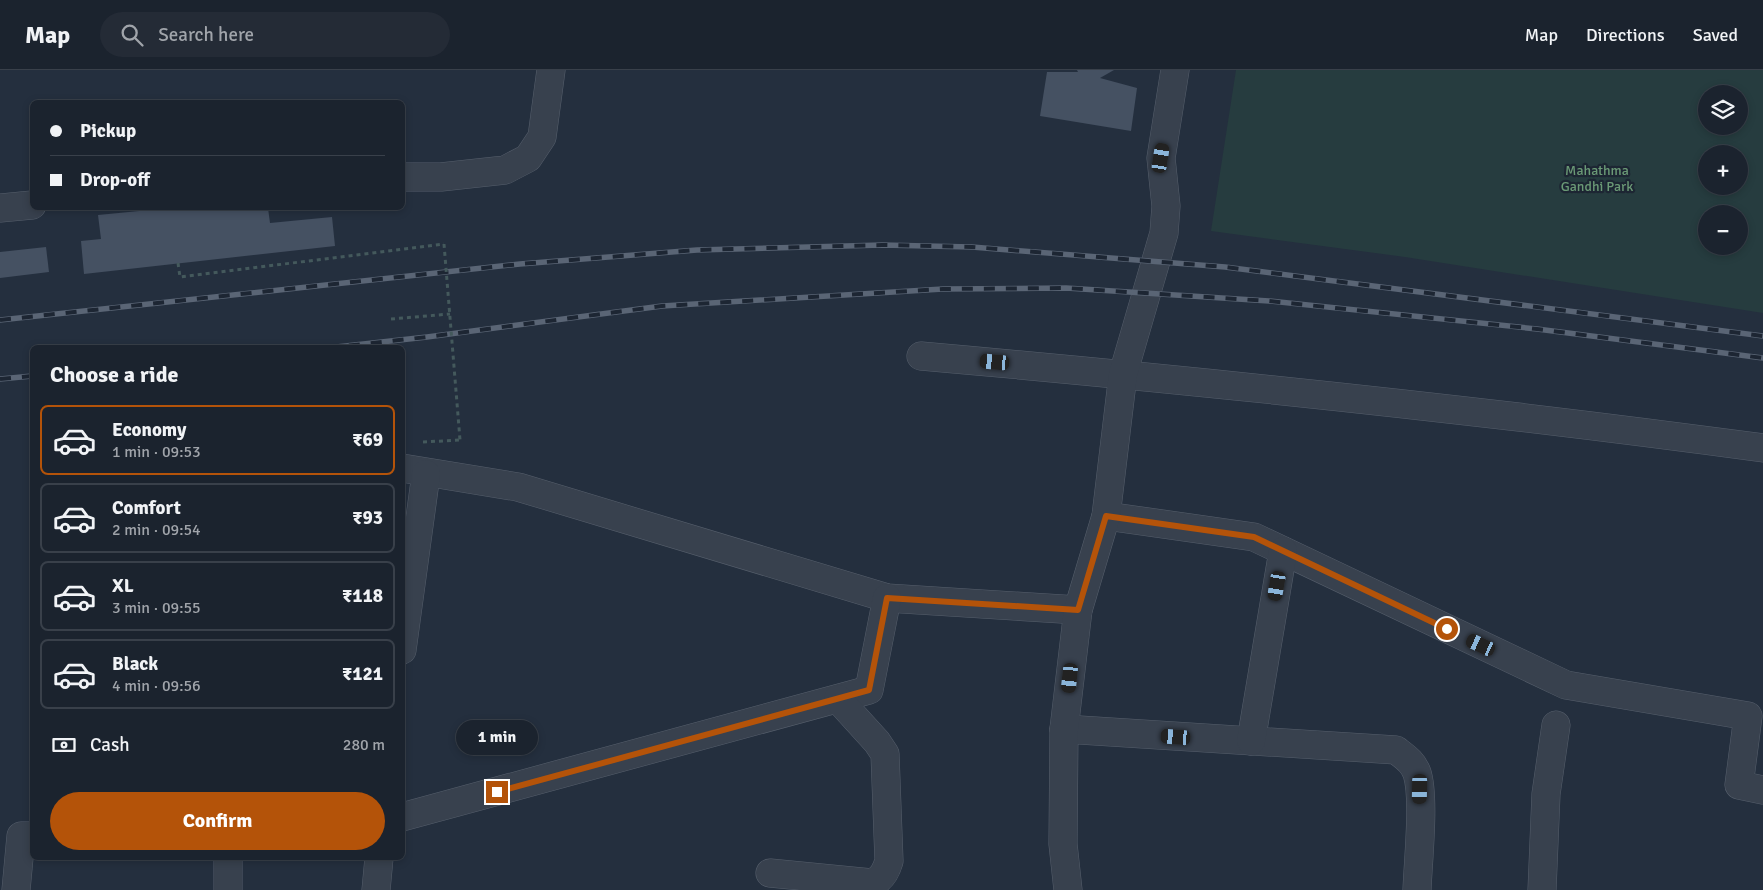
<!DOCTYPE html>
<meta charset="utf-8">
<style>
:root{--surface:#1b232e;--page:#242b36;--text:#f1f3f6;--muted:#a0a4aa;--line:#39404a;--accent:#b45309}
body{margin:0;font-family:Signika,sans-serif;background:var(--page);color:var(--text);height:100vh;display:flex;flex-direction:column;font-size:19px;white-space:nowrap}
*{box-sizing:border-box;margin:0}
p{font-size:16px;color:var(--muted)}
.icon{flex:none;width:28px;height:28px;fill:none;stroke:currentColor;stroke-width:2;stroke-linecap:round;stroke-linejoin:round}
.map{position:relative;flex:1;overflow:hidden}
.panel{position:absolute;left:30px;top:275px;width:375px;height:515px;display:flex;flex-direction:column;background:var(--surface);border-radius:8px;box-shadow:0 2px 8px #0003,0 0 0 1px var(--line)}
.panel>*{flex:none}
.hud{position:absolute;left:30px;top:30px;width:375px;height:110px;border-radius:8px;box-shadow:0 2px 8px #0003,0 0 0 1px var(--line);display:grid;align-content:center;height:110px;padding:0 20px;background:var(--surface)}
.controls{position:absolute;left:1698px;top:15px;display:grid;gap:10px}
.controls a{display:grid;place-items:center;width:50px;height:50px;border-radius:50%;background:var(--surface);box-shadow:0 2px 8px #0003,0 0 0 1px var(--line);font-size:25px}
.end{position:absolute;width:22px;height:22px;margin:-11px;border:6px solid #b45309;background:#fff;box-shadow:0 0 0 2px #fff}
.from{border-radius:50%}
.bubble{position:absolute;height:35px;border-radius:18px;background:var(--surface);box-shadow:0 2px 8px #0003,0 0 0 1px var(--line);font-size:16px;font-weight:700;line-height:35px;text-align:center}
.car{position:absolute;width:15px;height:30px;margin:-15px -8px;border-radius:6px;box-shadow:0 0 4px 1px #0007;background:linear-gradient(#222 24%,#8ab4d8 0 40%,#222 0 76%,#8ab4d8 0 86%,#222 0)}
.hud b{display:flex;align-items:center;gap:18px;height:48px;font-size:19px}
.hud b+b{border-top:1px solid var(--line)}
.hud i{width:12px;height:12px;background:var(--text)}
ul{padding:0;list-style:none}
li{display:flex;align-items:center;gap:15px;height:70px;margin:0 10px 8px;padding:0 10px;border:2px solid var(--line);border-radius:8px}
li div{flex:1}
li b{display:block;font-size:19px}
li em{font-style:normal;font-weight:700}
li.active{border-color:var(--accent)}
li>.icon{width:45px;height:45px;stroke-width:1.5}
h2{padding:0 20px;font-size:22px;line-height:60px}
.pay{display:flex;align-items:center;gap:12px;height:55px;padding:0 20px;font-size:19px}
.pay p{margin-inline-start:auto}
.cta{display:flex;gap:10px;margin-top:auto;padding:10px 20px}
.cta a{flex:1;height:58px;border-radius:30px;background:var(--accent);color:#fff;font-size:20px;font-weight:700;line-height:58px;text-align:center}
header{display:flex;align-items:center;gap:30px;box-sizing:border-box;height:70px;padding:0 25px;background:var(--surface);border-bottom:1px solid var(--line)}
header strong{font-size:24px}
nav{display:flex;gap:28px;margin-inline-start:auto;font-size:18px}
.search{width:350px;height:45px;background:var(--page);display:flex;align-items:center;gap:12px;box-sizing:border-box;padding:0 18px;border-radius:28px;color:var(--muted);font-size:19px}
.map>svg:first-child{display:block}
.green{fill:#263c3f;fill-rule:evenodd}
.building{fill:#455162}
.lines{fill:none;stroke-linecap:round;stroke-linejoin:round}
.minor-casing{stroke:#565f6c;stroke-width:29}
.path{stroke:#44595c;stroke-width:3;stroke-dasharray:4 4;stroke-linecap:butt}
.minor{stroke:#38414e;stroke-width:28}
.rail-casing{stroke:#5a6575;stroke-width:5.5}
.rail{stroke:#1d2633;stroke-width:4;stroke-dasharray:11;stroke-linecap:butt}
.path-bridge{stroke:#44595c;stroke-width:3;stroke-dasharray:4 4;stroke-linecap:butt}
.route{stroke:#b45309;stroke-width:6}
.labels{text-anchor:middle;stroke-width:4.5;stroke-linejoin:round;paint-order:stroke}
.park-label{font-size:14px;fill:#6b9a76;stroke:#1d2633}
</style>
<header>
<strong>Map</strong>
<div class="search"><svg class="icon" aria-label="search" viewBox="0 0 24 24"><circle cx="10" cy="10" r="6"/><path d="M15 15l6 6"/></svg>Search here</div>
<nav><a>Map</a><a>Directions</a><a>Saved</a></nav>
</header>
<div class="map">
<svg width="1763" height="820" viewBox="0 0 1763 820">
<rect width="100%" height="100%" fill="#242f3e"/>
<path class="green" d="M1236 0H1763V243L1405 187 1211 161ZM1706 24H1739V56H1706ZM1706 84H1739V116H1706ZM1706 144H1739V176H1706Z"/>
<g class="building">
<path d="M1077 0H1114L1100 8 1137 18 1131 61 1040 46 1047 2H1078Z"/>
<path d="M170 138H268L270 153 332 147 335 176 84 204 81 171 101 169 98 145Z"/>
<path d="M46 177 49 202 0 208V182Z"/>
</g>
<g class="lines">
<g class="minor-casing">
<g id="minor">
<path d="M402 107H441L505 100 528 88 542 67 551 0"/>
<path d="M0 138 32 135"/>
<path d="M921 286C1202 311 1483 340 1763 378"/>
<path d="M402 398 518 417 887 528 1078 540"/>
<path d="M1106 446 1254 467 1566 615 1748 646 1739 715 1763 720"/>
<path d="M402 580 426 404"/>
<path d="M1064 659 1396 680C1405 687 1413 692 1417 703 1425 728 1418 791 1417 820"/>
<path d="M1251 671 1283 481"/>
<path d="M402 747 869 620 887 528"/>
<path d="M228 788V820"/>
<path d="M770 803 872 813C882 809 886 801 889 791L885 684 877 672 838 629"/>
<path d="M16 820 21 766H32"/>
<path d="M376 820 379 788"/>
<path d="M1068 820 1063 774 1064 659 1078 540 1106 446 1123 304 1164 163 1166 136 1161 88 1175 0"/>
<path d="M1542 820 1546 724 1556 655"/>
</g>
</g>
<g class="path">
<path d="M178 193 180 207 444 174"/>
<path d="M391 249 450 244"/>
<path d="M423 372 460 370"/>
</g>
<use href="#minor" class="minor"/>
<g class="rail-casing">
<g id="rail">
<path d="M0 250 520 194 697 180 882 175 972 177 1225 197 1763 266"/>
<path d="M327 278 427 267 662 236 943 219 1066 218 1269 231 1537 259 1763 288"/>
<path d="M0 309 32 306"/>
</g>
</g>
<use href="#rail" class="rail"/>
<path class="path-bridge" d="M444 174 460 370"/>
</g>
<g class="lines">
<path class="route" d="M497 722 869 620 887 528 1078 540 1106 446 1254 467 1447 559"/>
</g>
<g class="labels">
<g class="park-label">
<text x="1597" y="105">Mahathma<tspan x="1597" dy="16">Gandhi Park</tspan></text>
</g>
</g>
</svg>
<div class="controls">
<a><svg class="icon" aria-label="layers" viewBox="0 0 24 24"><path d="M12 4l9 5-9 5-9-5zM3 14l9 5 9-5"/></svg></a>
<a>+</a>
<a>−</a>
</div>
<i class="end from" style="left:1447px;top:559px"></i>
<i class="end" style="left:497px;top:722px"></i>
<div class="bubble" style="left:456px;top:650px;width:82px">1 min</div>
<i class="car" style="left:1161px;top:88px;rotate:9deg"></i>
<i class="car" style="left:995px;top:292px;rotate:275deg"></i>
<i class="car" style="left:1277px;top:516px;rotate:190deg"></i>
<i class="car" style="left:1481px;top:575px;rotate:295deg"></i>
<i class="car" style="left:1070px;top:608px;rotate:186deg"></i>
<i class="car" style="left:1176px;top:667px;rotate:274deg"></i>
<i class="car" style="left:1420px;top:719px;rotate:181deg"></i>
<div class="hud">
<b><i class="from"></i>Pickup</b>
<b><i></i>Drop-off</b>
</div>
<section class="panel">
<h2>Choose a ride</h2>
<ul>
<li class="active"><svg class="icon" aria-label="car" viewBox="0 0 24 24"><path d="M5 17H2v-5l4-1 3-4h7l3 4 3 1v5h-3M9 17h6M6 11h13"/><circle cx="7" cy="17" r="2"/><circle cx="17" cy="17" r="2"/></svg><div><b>Economy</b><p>1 min · 09:53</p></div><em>₹69</em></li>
<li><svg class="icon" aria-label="car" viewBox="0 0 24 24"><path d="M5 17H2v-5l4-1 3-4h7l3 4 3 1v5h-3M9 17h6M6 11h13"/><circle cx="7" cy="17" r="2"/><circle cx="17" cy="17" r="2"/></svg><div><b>Comfort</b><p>2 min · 09:54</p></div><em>₹93</em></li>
<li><svg class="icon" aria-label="car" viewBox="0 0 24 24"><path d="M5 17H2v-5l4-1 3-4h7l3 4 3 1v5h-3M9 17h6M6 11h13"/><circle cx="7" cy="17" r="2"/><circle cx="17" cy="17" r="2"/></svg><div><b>XL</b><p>3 min · 09:55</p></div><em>₹118</em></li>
<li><svg class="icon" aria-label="car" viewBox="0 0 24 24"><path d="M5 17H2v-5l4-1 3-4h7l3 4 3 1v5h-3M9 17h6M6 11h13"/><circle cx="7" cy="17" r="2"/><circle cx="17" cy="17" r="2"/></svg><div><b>Black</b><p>4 min · 09:56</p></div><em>₹121</em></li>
</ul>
<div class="pay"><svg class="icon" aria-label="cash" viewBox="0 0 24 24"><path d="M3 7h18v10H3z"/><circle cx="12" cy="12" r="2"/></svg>Cash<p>280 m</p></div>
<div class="cta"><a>Confirm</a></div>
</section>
</div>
